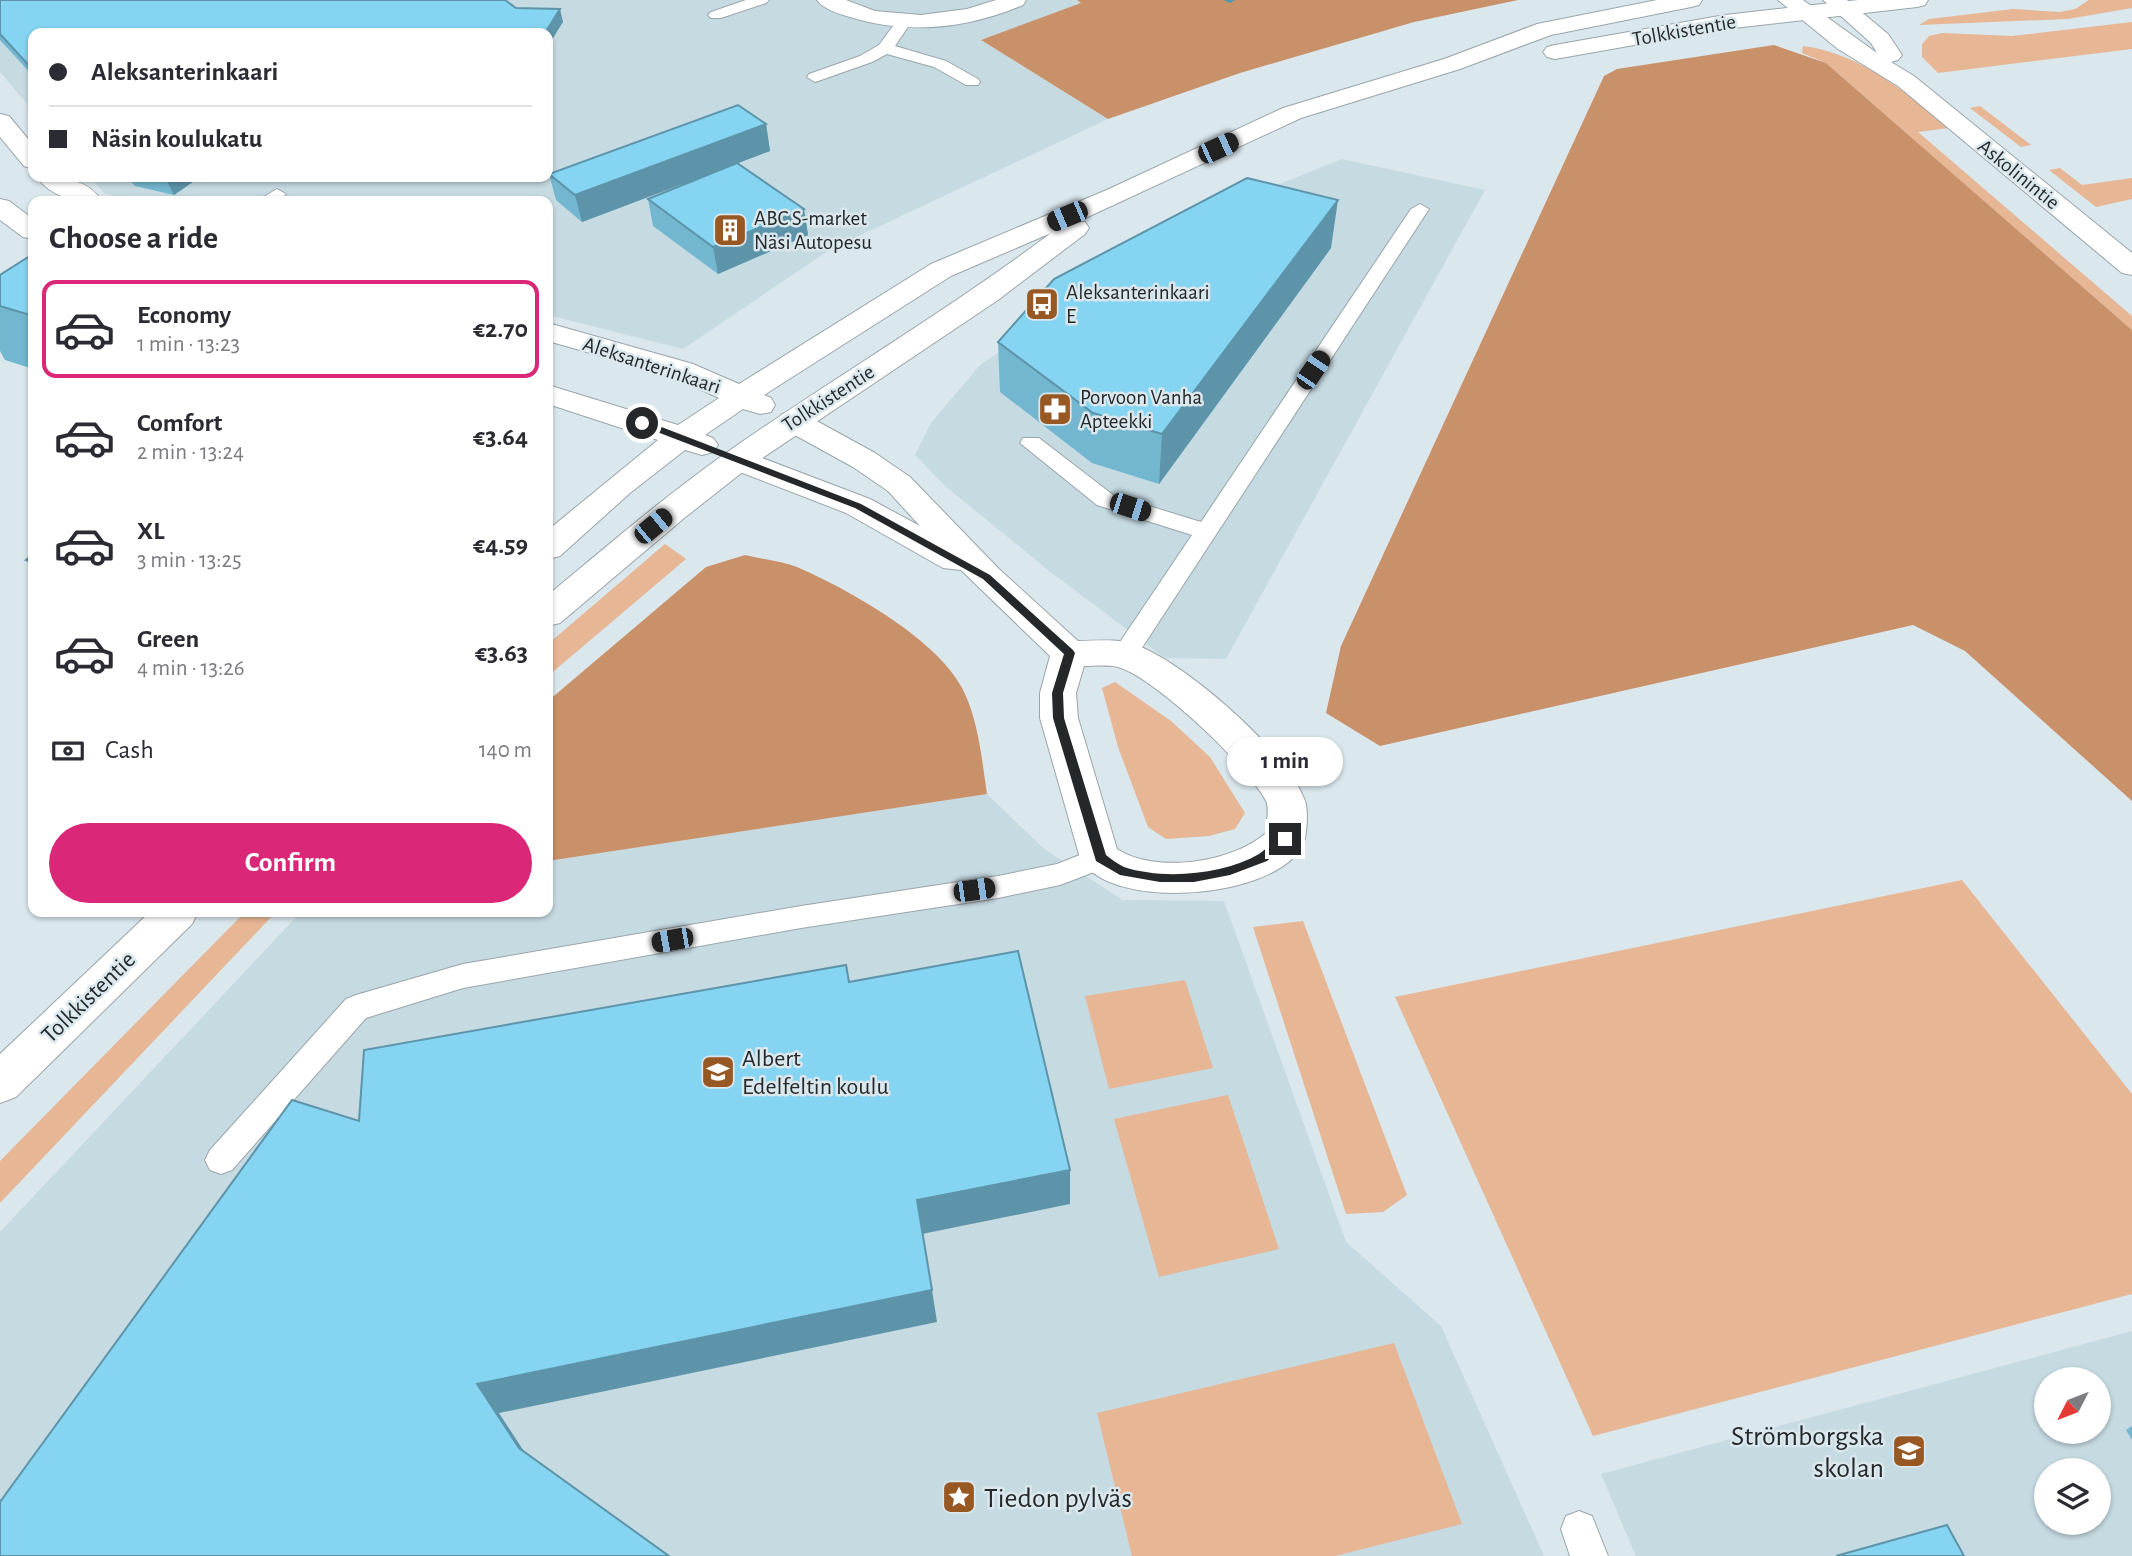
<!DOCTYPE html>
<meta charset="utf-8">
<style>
:root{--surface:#fff;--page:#f7f7f7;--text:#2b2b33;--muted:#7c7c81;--line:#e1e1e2;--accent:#db2777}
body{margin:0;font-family:"Alegreya Sans",sans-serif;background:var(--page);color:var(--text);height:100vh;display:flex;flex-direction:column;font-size:26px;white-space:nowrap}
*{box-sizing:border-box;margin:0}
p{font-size:23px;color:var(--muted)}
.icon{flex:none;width:38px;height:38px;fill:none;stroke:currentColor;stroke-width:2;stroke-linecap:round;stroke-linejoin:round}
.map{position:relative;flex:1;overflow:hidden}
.sheet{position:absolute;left:28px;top:196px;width:525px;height:721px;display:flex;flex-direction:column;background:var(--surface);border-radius:14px;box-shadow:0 2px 5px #0004}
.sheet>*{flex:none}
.hud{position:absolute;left:28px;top:28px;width:525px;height:154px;border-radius:14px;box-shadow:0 2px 5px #0004;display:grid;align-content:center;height:154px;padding:0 21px;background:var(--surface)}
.needle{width:46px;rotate:228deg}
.fabs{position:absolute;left:2034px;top:1367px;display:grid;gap:14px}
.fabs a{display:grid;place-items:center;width:77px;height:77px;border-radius:50%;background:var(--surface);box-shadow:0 2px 5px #0004;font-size:35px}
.end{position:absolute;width:32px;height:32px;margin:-16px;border:9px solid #24282a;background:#fff;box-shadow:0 0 0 4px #fff}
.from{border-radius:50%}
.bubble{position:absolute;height:49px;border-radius:24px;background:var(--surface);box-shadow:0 2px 5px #0004;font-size:23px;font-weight:700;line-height:49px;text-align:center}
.car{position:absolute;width:21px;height:42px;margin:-21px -10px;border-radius:9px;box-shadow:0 0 5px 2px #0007;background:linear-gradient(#222 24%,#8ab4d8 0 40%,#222 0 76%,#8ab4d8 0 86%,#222 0)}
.hud b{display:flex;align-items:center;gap:24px;height:66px;font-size:26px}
.hud b+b{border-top:2px solid var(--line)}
.hud i{width:18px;height:18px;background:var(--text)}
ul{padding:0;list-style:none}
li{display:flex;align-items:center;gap:21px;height:98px;margin:0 14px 10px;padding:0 7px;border:4px solid transparent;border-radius:14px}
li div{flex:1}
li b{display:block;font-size:26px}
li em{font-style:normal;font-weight:700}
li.selected{border-color:var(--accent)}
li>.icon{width:63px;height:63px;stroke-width:1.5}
h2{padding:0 21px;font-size:32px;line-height:84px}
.pay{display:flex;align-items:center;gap:18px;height:77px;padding:0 21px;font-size:26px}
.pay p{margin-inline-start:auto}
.button{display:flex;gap:14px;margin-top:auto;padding:14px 21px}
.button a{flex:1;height:80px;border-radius:42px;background:var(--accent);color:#fff;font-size:28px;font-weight:700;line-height:80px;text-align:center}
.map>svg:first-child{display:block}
.built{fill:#c6dae2;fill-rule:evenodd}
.green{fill:#e6b695}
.forest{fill:#c99169}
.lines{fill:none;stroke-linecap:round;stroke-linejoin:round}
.stream{fill:#4a9ab5;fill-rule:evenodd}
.lane-casing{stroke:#9aa5aa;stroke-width:2}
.street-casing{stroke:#9aa5aa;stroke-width:2}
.secondary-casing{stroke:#9aa5aa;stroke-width:2}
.lane{fill:#fff;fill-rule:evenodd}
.street{fill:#fff;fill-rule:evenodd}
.secondary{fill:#fff;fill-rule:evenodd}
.wall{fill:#72b6cf}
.shaded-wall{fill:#5d94a9}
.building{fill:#85d4f1;stroke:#5d94a9;stroke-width:2}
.route{fill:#24282a}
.labels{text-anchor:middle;stroke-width:5;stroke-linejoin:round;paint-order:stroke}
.far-street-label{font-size:21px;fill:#24282a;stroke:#dae7ec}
.far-poi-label{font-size:21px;fill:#24282a;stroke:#dae7ec;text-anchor:start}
.street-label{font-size:24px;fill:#24282a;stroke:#dae7ec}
.poi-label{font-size:24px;fill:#24282a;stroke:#dae7ec;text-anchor:start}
.near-poi-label{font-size:28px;fill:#24282a;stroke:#dae7ec;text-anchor:end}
</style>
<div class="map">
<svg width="2132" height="1556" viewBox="0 0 2132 1556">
<rect width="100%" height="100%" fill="#dae7ec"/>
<g class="built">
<path d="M0 0H1077L1082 3 982 41 1108 119 831 249 683 349 548 315V201H131L104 193 90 177H548V33H33V111L0 72Z"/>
<path d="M1342 159 1485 190 1226 659 1165 658 1048 570 944 485 915 455 931 423 980 365 1165 240 1255 194Z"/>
<path d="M987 794 1044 849 1123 900 1224 901 1346 1242 1441 1326 1544 1556H0V1232L301 912H548V861Z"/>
<path d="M2132 1331V1556H1636L1601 1474ZM2046 1379H2098V1432H2046ZM2046 1470H2098V1522H2046Z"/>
</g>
<g class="green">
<path d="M2089 0H2132V8L2068 19 1919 25 1929 19 2013 9 2060 12 2075 9Z"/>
<path d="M2132 22V49L1938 73 1922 57V44L1929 36 1942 33 2012 36Z"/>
<path d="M1803 46C1862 54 1905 92 1949 128L1918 132 2132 316V330L1826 63 1802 53Z"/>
<path d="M1980 106 2031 145 2021 147 1970 108Z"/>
<path d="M2060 168 2082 185 2132 178V199L2096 207 2049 170Z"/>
<path d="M665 544 686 559 548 676V644Z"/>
<path d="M1115 682 1171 721 1210 757 1245 813 1235 829 1209 836 1166 839 1148 827 1118 747 1102 688Z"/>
<path d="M1962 880 2132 1094V1294L1593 1436 1395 997Z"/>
<path d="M245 912H276L0 1203V1161Z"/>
<path d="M1303 921 1407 1195 1383 1212 1346 1214 1253 927Z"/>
<path d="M1185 980 1213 1068 1109 1089 1085 996Z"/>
<path d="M1228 1095 1279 1249 1159 1277 1114 1119Z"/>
<path d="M1394 1343 1462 1524 1335 1556H1132L1097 1413Z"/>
</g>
<g class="forest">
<path d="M1077 0H1518L1414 22 1240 73 1108 119 981 40 1081 3Z"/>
<path d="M1774 45 1826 63 2132 330V801L1965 651 1913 625 1380 746 1326 713 1341 646 1604 76 1617 69Z"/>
<path d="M745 555C761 559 781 561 797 567 848 589 943 642 965 694 979 725 982 761 987 794L548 861V701L706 567Z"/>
</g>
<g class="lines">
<path class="stream" d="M1224 0H1235L1230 3Z"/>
<g class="lane-casing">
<g id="lane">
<path d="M746 0H769L766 3 721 18H711L708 15 711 12Z"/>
<path d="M904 16 912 21 895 46 946 61 978 79 980 82 978 85H966L934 67 887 54 872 62 821 80 815 82 807 77 809 74 860 56 879 45 899 18Z"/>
<path d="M277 189 286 194 278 201H257Z"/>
<path d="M1420 204 1429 209 1134 660 1125 663 1116 660 1113 654 1116 648 1192 535 1097 505 1020 443 1023 438H1039L1113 495 1201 522 1411 209Z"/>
<path d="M1100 847 1110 850 1114 858 1110 866 1060 885 998 898 801 928 463 988 366 1018 232 1170 221 1174 210 1170 205 1160 210 1150 346 999 356 995 463 964 801 906 998 876 1057 864Z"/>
<path d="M1579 1511 1592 1516 1608 1556H1570L1561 1529 1566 1516Z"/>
</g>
</g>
<g class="street-casing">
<g id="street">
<path d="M817 0H846L875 11 921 15 967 9 996 0H1026L1023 5C966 29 909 35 850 17 839 14 823 9 817 0Z"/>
<path d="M1778 0H1803L1877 53 1871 43 1823 0H1847L1888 34 1902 55 1898 60 1891 62 1914 76 2132 253V275L2122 273 1898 86 1838 49Z"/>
<path d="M793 412 804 414 875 453 910 477 999 569 1078 641C1096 641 1118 638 1136 645 1184 662 1288 752 1305 801 1308 809 1307 829 1305 838 1291 898 1110 915 1080 858L1040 718V693L1050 656 961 570 943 568 846 513 727 467 722 460 727 453 738 450 749 453 870 499 920 526 888 491 853 467 782 428 777 421 782 414ZM1084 666C1095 666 1110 664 1121 668 1158 681 1248 766 1266 801 1270 809 1266 823 1266 833 1232 863 1155 874 1117 849L1078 718 1076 693Z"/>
</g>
</g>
<g class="secondary-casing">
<g id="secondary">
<path d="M1657 0H1702L1699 5 1691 7 1551 35 1460 69 1301 118 1079 221 1085 222 1089 228 1085 234 998 300 749 467 683 519 560 623 548 626V595C606 547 664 497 726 453 833 378 946 312 1051 233L951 276 764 395 771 398 775 405 771 412 760 414 743 409 705 435 713 438 718 445 713 452 702 455 685 450 630 493 560 556 548 559V530L658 440 548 404V385L678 425 719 398 671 376 548 341V323L693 364 739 384 931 264 1109 189 1283 108 1444 59 1537 24Z"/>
<path d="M1858 0H1928L1925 5 1917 7 1725 29 1555 59 1547 57 1543 52 1547 47 1555 45 1725 15Z"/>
<path d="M0 114 9 116 33 145V169L24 166 0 137Z"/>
<path d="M37 177C61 176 87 179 102 201 78 202 52 199 37 177Z"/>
<path d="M0 199 9 201 33 219V239L23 237 0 220Z"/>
<path d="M150 912H198L192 924 16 1097 0 1103V1054Z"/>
</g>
</g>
<use href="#lane" class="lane"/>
<use href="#street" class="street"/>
<use href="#secondary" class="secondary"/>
</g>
<g class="wall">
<path d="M0 0H506H505L516 8 563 22 33 33V76L0 40Z"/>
<path d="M766 124 770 151 582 222 556 200 549 174Z"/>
<path d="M126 177H200L174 195 135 186Z"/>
<path d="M648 199 804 209 808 235 718 274 653 226Z"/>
<path d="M1331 248 1159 484 1092 463 1000 392 998 342Z"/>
<path d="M33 254V369L5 360 0 351V275Z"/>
<path d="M33 554V570L26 560Z"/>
<path d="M2132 1426V1440L2126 1430Z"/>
</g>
<g class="shaded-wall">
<path d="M560 9 563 22 548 46V33H545Z"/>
<path d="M766 124 770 151 582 222 575 195Z"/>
<path d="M174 177H200L174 195 167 181Z"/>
<path d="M1338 200 1331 248 1159 484 1162 434Z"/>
<path d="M804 209 808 235 718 274 713 247Z"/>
<path d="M1070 1170V1204L922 1234 917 1200Z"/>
<path d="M932 1290 937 1322 499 1413 540 1476 519 1448 477 1384Z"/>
</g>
<g class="building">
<path d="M0 0H505L516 8 560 9 545 33H33V70L0 34Z"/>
<path d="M738 105 766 124 575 195 549 174Z"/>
<path d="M737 163 804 209 713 247 648 199Z"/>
<path d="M146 177H174L167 181Z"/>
<path d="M1247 178 1338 200 1162 434 1093 413 998 342 1054 279Z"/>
<path d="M33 254V316L0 306V275Z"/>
<path d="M33 554V562L26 560Z"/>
<path d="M1018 951 1070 1170 917 1200 932 1290 477 1384 519 1448 669 1556H0V1502L292 1100 359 1121 364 1050 846 965 849 982Z"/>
<path d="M1947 1525 1964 1556H1836Z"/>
</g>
<path class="route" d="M639 421H646L861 504 990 575 1073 650 1075 653 1063 693 1064 718 1106 855C1111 859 1118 864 1124 867 1163 880 1223 875 1259 854 1268 848 1275 838 1285 834L1291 839 1289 842 1267 861 1230 875 1194 882H1160L1120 875 1096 861 1053 718 1052 693 1064 654 983 579 855 508 639 425Z"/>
<defs>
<g id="building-square" transform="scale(1.75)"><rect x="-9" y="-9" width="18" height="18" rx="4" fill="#985823" stroke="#dae7ec"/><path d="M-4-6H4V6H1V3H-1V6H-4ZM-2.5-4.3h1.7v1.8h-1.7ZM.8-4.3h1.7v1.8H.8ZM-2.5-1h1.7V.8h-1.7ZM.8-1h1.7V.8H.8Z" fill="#fff"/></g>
<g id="bus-square" transform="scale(1.75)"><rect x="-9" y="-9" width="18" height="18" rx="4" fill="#985823" stroke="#dae7ec"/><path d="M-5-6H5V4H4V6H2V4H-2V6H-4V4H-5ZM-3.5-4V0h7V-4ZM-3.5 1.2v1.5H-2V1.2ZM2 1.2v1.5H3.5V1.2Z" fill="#fff"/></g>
<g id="pharmacy-square" transform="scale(1.75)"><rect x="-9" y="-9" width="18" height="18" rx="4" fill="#985823" stroke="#dae7ec"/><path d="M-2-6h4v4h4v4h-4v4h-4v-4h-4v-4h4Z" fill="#fff"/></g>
<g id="school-square" transform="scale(1.75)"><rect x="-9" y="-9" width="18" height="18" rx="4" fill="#985823" stroke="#dae7ec"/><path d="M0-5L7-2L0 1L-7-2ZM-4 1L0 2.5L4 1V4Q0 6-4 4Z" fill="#fff"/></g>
<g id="sight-square" transform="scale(1.75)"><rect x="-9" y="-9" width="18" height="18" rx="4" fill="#985823" stroke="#dae7ec"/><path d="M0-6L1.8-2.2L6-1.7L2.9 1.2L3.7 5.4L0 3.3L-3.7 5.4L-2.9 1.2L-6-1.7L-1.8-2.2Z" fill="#fff"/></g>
</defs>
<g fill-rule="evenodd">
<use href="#building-square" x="730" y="230"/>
<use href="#bus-square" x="1042" y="304"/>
<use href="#pharmacy-square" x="1055" y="409"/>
<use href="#school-square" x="718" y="1072"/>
<use href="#school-square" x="1909" y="1451"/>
<use href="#sight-square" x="959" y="1497"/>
</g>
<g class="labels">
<g class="far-street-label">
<text transform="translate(1684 30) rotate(-10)" y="7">Tolkkistentie</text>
<text transform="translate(2019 174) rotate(39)" y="7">Askolinintie</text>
<text transform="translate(652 365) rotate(18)" y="7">Aleksanterinkaari</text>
<text transform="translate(828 398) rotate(-33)" y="7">Tolkkistentie</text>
</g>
<g class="far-poi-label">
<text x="754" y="225">ABC S-market<tspan x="754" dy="24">Näsi Autopesu</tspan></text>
<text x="1066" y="299">Aleksanterinkaari<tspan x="1066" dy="24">E</tspan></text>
<text x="1080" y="404">Porvoon Vanha<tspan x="1080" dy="24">Apteekki</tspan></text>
</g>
<g class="street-label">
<text transform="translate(88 997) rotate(-44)" y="8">Tolkkistentie</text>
</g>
<g class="poi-label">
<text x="742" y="1066">Albert<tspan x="742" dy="28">Edelfeltin koulu</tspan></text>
</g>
<g class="near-poi-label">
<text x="1884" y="1445">Strömborgska<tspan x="1884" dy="32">skolan</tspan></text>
<text x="984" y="1507" text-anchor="start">Tiedon pylväs</text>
</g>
</g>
</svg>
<div class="fabs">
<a><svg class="needle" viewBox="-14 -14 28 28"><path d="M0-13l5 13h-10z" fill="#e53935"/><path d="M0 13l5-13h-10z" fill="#7c7c81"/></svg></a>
<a><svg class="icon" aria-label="layers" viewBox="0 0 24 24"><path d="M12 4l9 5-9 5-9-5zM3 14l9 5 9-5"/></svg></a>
</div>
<i class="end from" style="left:642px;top:423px"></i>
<i class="end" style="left:1285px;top:839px"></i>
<div class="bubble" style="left:1227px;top:737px;width:116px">1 min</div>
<i class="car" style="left:1218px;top:148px;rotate:65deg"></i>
<i class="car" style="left:1067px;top:216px;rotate:247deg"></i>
<i class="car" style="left:1313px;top:370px;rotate:34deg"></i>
<i class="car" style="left:1130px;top:507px;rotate:108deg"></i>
<i class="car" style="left:653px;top:526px;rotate:50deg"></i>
<i class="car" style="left:974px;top:890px;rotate:82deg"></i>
<i class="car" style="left:672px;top:940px;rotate:260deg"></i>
<div class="hud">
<b><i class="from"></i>Aleksanterinkaari</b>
<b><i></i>Näsin koulukatu</b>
</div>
<section class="sheet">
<h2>Choose a ride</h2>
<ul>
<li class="selected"><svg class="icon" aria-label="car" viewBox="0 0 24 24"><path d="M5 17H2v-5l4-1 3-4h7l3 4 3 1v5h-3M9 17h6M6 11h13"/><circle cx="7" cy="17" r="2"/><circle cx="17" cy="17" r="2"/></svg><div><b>Economy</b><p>1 min · 13:23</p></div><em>€2.70</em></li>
<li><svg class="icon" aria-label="car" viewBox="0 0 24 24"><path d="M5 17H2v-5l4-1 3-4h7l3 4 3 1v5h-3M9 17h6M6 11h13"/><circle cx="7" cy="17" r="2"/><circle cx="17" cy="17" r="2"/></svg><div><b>Comfort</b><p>2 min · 13:24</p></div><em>€3.64</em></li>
<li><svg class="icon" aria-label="car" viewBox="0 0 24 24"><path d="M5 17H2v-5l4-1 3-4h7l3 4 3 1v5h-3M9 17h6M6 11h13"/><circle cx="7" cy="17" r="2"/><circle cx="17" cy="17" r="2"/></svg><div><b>XL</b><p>3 min · 13:25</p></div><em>€4.59</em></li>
<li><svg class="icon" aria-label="car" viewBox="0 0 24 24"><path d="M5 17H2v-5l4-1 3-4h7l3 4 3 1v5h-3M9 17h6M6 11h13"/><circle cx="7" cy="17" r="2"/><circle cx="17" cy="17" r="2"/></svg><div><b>Green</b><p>4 min · 13:26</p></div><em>€3.63</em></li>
</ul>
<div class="pay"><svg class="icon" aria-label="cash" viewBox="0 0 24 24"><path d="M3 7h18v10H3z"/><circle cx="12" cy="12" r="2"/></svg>Cash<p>140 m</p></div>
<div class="button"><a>Confirm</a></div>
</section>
</div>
